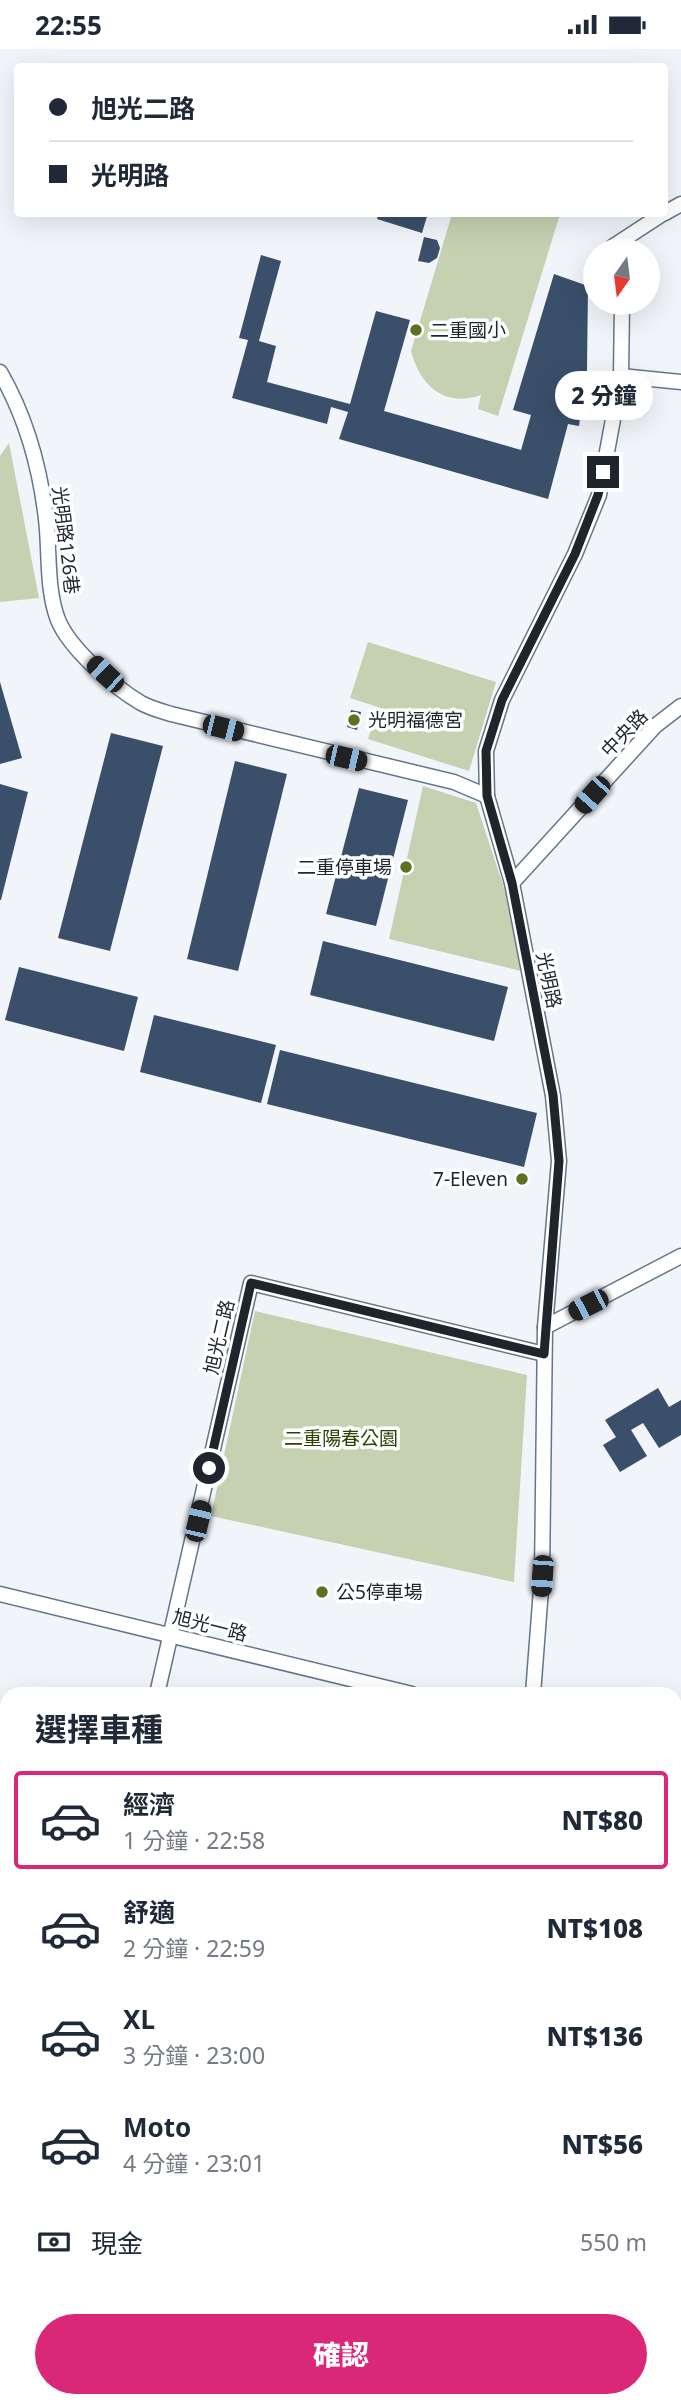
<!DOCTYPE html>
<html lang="zh-TW">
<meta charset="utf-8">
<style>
:root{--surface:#fff;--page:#f6f6f7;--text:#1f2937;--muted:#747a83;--line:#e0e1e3;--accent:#db2777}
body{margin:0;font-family:"Noto Sans","Noto Sans TC",sans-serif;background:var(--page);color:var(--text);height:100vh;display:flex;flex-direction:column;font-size:26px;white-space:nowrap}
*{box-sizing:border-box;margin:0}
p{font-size:23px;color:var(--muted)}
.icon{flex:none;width:38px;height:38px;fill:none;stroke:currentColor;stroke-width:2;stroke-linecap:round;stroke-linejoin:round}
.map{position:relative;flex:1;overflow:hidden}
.panel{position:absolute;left:0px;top:1638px;width:682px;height:721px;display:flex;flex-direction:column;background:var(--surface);border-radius:21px 21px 0 0;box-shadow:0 7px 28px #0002}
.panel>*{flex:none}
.top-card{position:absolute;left:14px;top:14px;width:654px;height:154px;border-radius:7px;box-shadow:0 7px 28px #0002;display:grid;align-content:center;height:154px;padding:0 35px;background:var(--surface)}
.needle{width:46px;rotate:194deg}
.buttons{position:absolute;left:583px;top:189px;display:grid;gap:14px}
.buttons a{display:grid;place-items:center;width:77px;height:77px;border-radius:50%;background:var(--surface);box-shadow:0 7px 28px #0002;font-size:35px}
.end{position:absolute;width:32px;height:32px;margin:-16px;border:9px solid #1e252d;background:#fff;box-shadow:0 0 0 4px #fff}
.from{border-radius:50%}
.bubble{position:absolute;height:49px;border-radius:24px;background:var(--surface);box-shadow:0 7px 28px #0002;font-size:23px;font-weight:800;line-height:49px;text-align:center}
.car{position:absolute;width:21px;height:42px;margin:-21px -10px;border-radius:9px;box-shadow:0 0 5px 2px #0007;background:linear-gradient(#222 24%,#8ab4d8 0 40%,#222 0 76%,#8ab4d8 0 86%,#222 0)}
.top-card b{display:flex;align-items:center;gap:24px;height:66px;font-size:26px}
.top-card b+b{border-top:2px solid var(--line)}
.top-card i{width:18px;height:18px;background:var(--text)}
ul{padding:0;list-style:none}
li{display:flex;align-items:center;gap:21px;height:98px;margin:0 14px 10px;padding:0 21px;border:4px solid transparent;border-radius:7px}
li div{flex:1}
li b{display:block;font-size:26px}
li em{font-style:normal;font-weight:800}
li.active{border-color:var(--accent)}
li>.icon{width:63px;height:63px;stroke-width:1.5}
h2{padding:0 35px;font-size:32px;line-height:84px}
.pay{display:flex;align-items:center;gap:18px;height:77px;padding:0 35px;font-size:26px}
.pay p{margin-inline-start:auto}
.button{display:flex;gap:14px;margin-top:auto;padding:14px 35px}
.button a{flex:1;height:80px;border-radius:42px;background:var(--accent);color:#fff;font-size:28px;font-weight:800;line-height:80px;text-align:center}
.status{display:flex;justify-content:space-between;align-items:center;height:49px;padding:0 35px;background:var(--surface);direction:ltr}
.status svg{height:19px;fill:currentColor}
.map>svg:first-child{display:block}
.green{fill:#c5d1b1}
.forest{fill:#afbd98}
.building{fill:#3a4f6a}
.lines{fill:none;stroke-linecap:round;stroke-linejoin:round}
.minor-casing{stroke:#65768b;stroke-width:17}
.minor{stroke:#fff;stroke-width:14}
.route{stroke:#1e252d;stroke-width:9}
.poi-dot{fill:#5c7223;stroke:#fff;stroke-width:2.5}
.labels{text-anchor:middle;stroke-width:7;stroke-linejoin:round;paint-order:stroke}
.poi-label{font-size:19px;fill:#1e252d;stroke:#fff;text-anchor:start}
.street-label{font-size:19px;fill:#1e252d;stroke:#fff}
.park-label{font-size:19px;fill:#304003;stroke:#fff}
</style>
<div class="status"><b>22:55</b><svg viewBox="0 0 49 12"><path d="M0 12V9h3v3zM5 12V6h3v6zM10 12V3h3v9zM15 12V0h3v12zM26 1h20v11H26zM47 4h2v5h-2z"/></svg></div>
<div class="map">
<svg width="681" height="2359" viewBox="0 0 681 2359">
<rect width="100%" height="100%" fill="#f1f5fa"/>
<g class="green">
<path d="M452 165H560L498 367 478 360 481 346C445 359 420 337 411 302Z"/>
<path d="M9 394 39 549 0 553V407Z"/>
<path d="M368 593 496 633 469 722 368 690 378 658 350 649Z"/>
<path d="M423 737 476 754 505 842 521 922 389 890Z"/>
<path d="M255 1262 527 1326 514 1533 211 1467Z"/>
</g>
<g class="forest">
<path d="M0 2068 7 2072V2209L0 2205Z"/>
<path d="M170 2352H426L424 2359H172Z"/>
</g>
<g class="building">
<path d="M379 164H428L422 184 377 170Z"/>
<path d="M424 188 437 191 440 199 437 209 429 214 418 212Z"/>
<path d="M261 206 281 212 259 292 276 297 267 333 350 355 376 262 410 271 384 362 521 401 531 366 513 361 554 225 588 237 587 321 579 377 568 375 548 450 339 390 348 363 331 358 327 375 232 349 248 291 239 289Z"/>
<path d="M0 633 22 709 0 715Z"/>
<path d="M351 661 361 663 357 681 347 678Z"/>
<path d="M111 684 163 697 110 902 58 889Z"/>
<path d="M235 712 287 725 238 922 187 910Z"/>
<path d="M0 735 28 743 1 851H0Z"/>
<path d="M359 739 408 751 376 877 326 865Z"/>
<path d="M323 892 508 938 494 992 310 946Z"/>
<path d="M19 918 138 948 124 1002 5 971Z"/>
<path d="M154 966 276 996 261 1054 140 1023Z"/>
<path d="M280 1001 537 1064 524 1118 267 1055Z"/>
<path d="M658 1339 669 1358 681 1351V1386L659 1399 643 1374 631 1381 647 1407 620 1423 603 1396 616 1388 605 1371Z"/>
</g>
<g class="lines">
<g class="minor-casing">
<g id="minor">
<path d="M665 164 681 155"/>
<path d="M612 201V198L664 164"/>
<path d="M0 323C26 368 40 418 46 470 50 504 46 539 58 571 70 600 114 638 141 654 150 659 161 662 171 665L454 733 487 747"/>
<path d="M621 327 681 333"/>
<path d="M512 834 655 677 681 657"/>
<path d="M545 1278 681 1207"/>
<path d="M0 1545 412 1645"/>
<path d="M157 1645 251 1234 544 1305"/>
<path d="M533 1645 542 1527 545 1278 559 1112 553 1047 512 834 487 747 486 702 502 651 575 505 599 446 621 327 622 254"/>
<path d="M676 1685 681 1686"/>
<path d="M477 2359 480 2352"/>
</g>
</g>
<use href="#minor" class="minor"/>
</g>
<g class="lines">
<path class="route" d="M209 1419 251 1234 544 1305 559 1112 553 1046 512 834 487 747 486 702 502 651 575 505 598 446 603 423"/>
</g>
<g class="poi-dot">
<circle cx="416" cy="281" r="7"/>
<circle cx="354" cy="671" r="7"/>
<circle cx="406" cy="818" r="7"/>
<circle cx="522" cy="1130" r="7"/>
<circle cx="322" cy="1543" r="7"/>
</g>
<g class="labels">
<g class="poi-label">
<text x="430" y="288">二重國小</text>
<text x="368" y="678">光明福德宮</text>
<text x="392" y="825" text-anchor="end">二重停車場</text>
<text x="508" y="1137" text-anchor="end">7-Eleven</text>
<text x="336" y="1550">公5停車場</text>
</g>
<g class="street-label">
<text transform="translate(66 491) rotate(83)" y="7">光明路126巷</text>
<text transform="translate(624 684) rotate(-46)" y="7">中央路</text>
<text transform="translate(549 931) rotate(78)" y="7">光明路</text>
<text transform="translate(219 1288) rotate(-77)" y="7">旭光二路</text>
<text transform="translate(210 1576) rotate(14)" y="7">旭光一路</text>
</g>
<g class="park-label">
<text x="341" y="1396">二重陽春公園</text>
</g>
</g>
</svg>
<div class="buttons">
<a><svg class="needle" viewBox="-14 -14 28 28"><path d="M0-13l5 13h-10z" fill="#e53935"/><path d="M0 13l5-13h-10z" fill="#747a83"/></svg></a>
</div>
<i class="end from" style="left:209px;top:1419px"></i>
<i class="end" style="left:603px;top:423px"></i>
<div class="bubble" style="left:555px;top:322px;width:98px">2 分鐘</div>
<i class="car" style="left:105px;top:625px;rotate:313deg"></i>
<i class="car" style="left:223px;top:679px;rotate:104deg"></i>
<i class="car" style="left:346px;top:709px;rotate:103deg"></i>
<i class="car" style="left:592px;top:746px;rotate:222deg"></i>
<i class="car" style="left:588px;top:1256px;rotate:243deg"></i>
<i class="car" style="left:198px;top:1472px;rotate:13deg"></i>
<i class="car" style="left:542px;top:1527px;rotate:184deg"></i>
<div class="top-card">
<b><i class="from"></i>旭光二路</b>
<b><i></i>光明路</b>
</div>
<section class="panel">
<h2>選擇車種</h2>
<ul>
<li class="active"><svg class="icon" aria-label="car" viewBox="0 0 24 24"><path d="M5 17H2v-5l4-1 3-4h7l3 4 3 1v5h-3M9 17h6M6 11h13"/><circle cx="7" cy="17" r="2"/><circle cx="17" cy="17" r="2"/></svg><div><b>經濟</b><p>1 分鐘 · 22:58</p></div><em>NT$80</em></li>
<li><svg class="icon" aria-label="car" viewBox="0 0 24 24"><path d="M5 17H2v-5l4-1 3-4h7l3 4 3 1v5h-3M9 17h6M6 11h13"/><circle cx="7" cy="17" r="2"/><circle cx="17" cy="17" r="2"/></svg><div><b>舒適</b><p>2 分鐘 · 22:59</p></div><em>NT$108</em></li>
<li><svg class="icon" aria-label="car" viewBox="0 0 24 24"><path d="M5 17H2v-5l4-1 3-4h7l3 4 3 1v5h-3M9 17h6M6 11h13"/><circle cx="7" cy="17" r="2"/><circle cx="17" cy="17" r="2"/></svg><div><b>XL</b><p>3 分鐘 · 23:00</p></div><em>NT$136</em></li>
<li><svg class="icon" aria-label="car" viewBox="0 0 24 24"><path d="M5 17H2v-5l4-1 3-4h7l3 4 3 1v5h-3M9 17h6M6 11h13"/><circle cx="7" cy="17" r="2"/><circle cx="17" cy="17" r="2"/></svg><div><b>Moto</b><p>4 分鐘 · 23:01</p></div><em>NT$56</em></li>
</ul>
<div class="pay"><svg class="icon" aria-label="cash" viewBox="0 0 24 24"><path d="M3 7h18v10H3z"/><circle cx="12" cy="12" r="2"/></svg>現金<p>550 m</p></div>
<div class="button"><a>確認</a></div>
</section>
</div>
